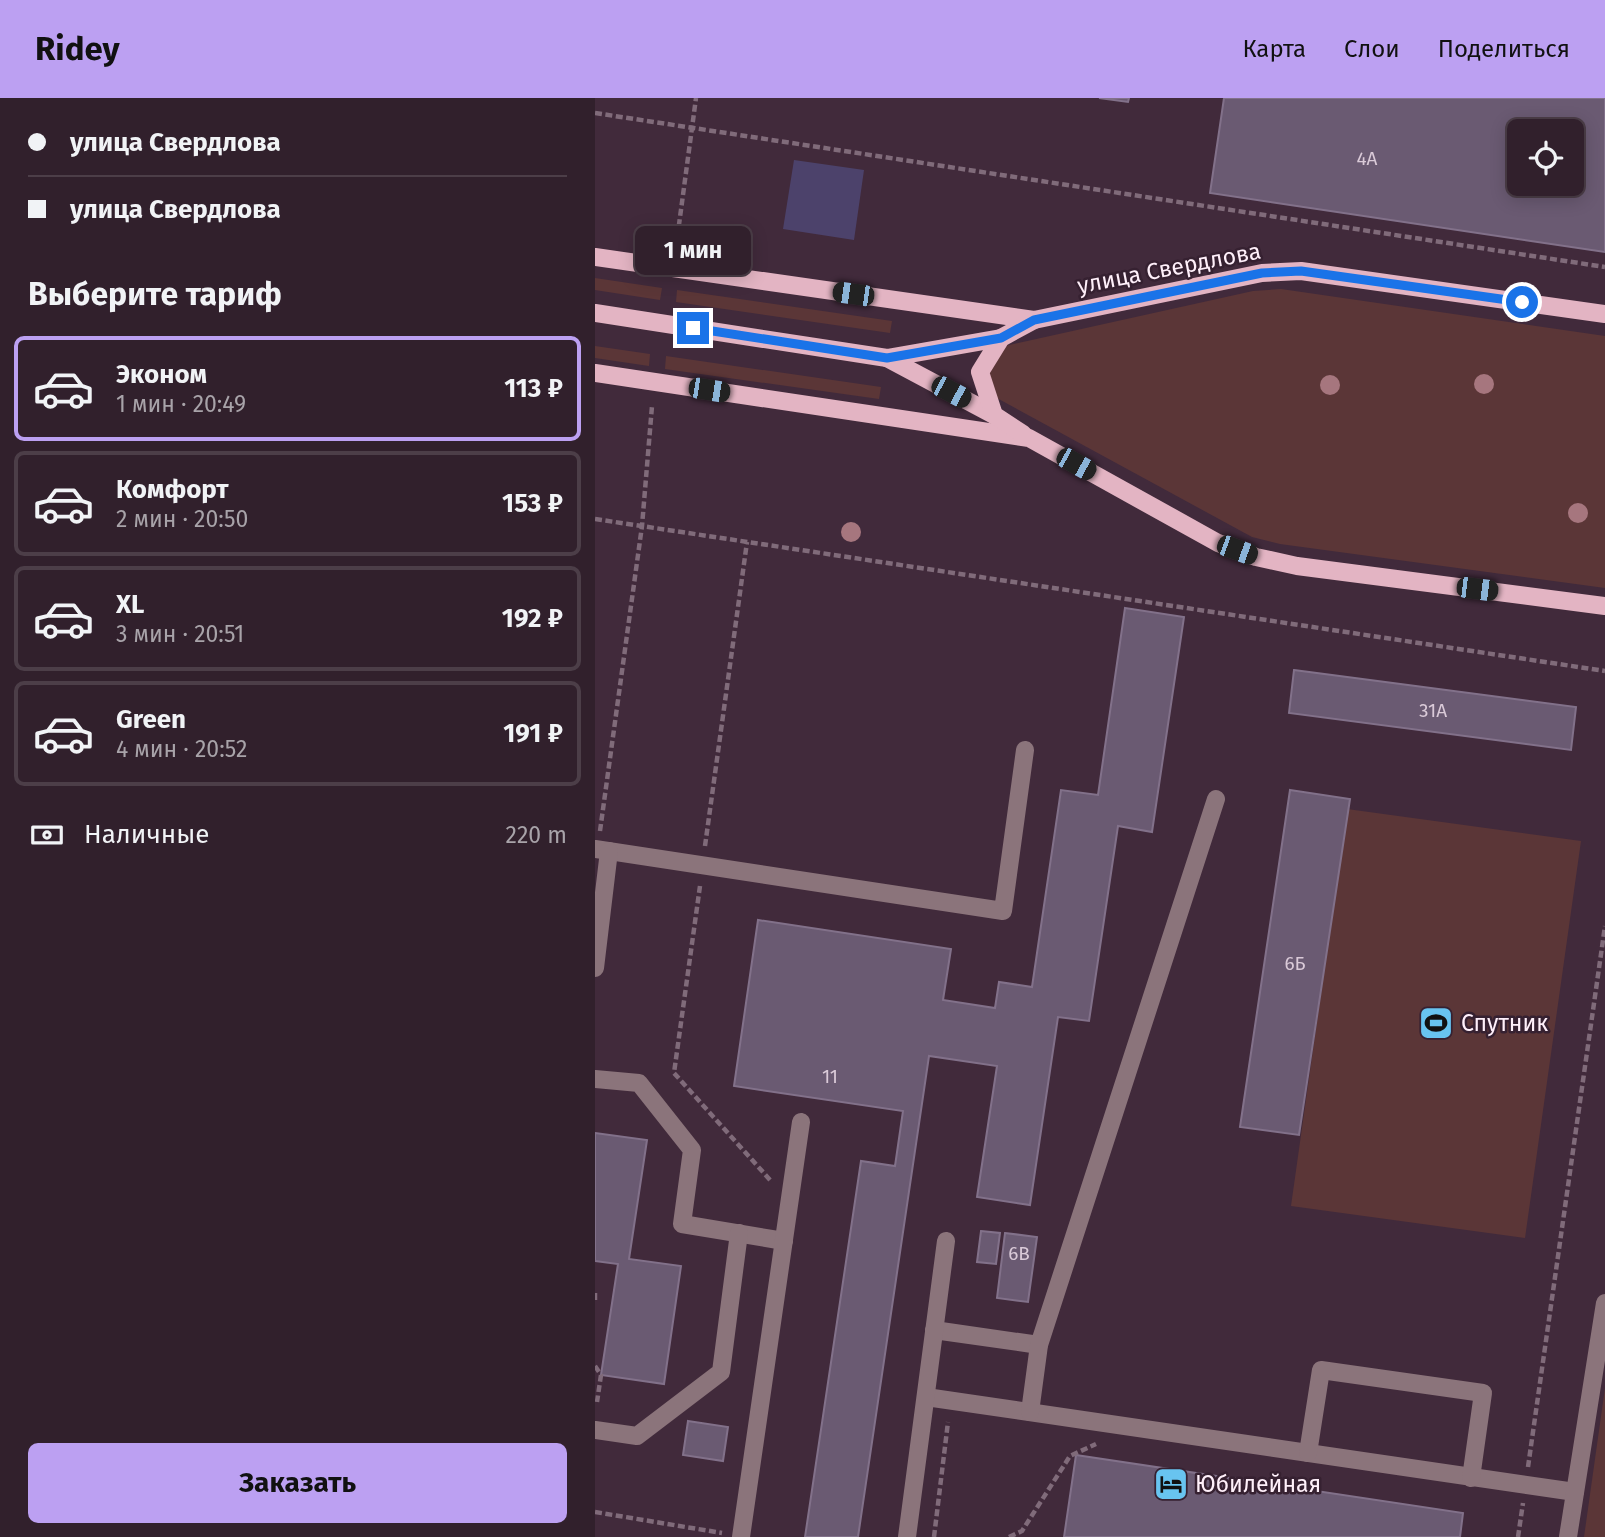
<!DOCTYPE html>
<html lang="ru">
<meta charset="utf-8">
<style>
:root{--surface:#31202c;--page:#3d2d38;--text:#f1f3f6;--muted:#a8a3a9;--line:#4c3e48;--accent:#bca0f2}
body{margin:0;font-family:"Fira Sans",sans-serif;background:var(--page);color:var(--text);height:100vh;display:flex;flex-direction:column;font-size:26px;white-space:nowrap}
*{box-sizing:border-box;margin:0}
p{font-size:23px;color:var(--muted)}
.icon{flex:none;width:38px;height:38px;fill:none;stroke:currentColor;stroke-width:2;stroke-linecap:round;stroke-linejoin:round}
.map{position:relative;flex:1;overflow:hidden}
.drawer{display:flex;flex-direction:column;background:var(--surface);width:595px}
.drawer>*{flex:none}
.guide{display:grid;align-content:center;height:154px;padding:0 28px;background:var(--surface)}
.controls{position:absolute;left:912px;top:21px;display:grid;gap:14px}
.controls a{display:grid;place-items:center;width:77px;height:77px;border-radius:10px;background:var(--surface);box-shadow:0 4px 18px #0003,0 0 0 2px var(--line);font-size:35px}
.end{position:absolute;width:32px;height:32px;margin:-16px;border:9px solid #1a73e8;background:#fff;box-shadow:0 0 0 4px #fff}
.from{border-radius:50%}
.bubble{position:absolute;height:49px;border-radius:10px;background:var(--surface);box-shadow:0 4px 18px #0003,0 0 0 2px var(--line);font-size:23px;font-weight:700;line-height:49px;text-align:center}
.car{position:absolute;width:21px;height:42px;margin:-21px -10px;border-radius:9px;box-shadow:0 0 5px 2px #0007;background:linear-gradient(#222 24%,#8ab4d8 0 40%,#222 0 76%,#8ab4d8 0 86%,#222 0)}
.guide b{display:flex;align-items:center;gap:24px;height:66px;font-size:26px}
.guide b+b{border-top:2px solid var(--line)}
.guide i{width:18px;height:18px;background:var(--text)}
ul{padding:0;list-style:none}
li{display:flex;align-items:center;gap:21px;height:105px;margin:0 14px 10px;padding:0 14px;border:4px solid var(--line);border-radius:10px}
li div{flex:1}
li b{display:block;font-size:26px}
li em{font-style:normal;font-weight:700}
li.active{border-color:var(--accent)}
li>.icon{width:63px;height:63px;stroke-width:1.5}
h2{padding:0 28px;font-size:32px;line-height:84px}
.pay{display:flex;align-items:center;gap:18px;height:77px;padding:0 28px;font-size:26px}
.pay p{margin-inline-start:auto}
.action{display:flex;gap:14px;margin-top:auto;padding:14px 28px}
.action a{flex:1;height:80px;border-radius:10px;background:var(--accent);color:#111;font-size:28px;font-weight:700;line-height:80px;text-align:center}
header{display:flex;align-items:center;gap:42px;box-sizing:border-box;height:98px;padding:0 35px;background:var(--accent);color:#111}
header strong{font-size:33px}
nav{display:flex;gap:38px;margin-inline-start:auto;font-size:24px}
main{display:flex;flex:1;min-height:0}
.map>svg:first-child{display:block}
.green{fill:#5b3637}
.water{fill:#4c426b}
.building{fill:#6a5a72;stroke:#82718a;stroke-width:2;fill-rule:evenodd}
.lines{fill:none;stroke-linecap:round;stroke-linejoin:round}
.path{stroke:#806b7a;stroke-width:4.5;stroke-dasharray:7 3.5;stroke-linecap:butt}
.minor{stroke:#8b747b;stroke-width:18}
.major{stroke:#e3b4c3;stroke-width:18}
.tree{fill:#a6767e}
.route{stroke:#1a73e8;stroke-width:9}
.labels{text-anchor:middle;stroke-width:5;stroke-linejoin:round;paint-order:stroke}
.number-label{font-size:19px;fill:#dacad8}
.street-label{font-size:23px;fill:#fff0fa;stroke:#362131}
.poi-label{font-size:23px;fill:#fff0fa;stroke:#362131;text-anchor:start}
</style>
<header>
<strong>Ridey</strong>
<nav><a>Карта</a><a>Слои</a><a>Поделиться</a></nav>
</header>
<main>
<section class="drawer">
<div class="guide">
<b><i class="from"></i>улица Свердлова</b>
<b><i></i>улица Свердлова</b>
</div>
<h2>Выберите тариф</h2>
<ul>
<li class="active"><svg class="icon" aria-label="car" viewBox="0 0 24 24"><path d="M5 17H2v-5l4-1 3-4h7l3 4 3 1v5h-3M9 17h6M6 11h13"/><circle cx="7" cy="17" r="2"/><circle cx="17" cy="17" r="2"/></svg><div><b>Эконом</b><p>1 мин · 20:49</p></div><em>113 ₽</em></li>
<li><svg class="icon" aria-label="car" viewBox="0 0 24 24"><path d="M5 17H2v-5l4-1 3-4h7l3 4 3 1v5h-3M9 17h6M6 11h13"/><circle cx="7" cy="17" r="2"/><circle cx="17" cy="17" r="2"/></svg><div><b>Комфорт</b><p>2 мин · 20:50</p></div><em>153 ₽</em></li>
<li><svg class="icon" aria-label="car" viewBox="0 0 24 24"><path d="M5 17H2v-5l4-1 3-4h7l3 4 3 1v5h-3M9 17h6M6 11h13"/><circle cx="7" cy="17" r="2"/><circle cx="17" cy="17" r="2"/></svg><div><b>XL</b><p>3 мин · 20:51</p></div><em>192 ₽</em></li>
<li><svg class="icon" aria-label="car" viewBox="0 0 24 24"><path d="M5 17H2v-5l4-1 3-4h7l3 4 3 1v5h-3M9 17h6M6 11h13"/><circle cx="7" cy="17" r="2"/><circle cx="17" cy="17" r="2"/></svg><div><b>Green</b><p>4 мин · 20:52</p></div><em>191 ₽</em></li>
</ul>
<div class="pay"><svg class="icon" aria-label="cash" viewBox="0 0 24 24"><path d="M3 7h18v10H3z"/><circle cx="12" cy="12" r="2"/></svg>Наличные<p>220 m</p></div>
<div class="action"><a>Заказать</a></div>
</section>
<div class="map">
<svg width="1010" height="1439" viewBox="0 0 1010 1439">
<rect width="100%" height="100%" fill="#412a3b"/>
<g class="green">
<path d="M0 180 67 190 65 202 0 192Z"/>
<path d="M686 191 1010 238V490L685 446 657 439 400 299 392 265 410 248 658 193Z"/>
<path d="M82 192 297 223 295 235 81 204Z"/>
<path d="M0 248 55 256 54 268 0 260Z"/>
<path d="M71 258 286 289 284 301 70 271Z"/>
<path d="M752 711 986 743 930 1140 696 1108Z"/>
<path d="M1010 1290V1439H989Z"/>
</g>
<path class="water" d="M199 62 269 72 259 142 188 131Z"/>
<g class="building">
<path d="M504 0H534L533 4Z"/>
<path d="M629 0H1010V154L615 95ZM924 33H976V86H924Z"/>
<path d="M530 510 589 519 557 734 523 728 494 923 463 919 435 1107 382 1099 402 968 334 958 263 1439H210L266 1063 300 1068 308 1013 139 988 163 822 356 851 348 902 400 910 404 884 437 889 466 692 503 697Z"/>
<path d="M699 572 981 609 976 652 694 615Z"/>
<path d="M695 692 755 701 704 1037 645 1029Z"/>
<path d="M0 1035 52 1042 34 1161 86 1168 69 1286 6 1277 23 1166 0 1163Z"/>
<path d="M386 1133 405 1135 401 1166 382 1164Z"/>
<path d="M410 1135 442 1139 433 1204 402 1200Z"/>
<path d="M93 1323 133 1329 128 1363 88 1357Z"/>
<path d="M481 1357 868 1415 865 1439H469Z"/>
</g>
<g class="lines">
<g class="path">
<path d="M0 15 1010 169"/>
<path d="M81 149 101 0"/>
<path d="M0 421 1010 573"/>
<path d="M5 733 47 428 57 308"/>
<path d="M110 748 152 444"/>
<path d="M105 788 79 975 176 1083"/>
<path d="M0 1195V1204"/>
<path d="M0 1268 6 1277 2 1304"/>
<path d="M933 1369 1010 828"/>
<path d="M0 1414 127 1435"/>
<path d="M339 1439 353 1324"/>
<path d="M414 1439 427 1433 475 1358 501 1346"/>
<path d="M923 1439 928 1405"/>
</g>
<g class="minor">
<path d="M0 751 408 813 430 652"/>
<path d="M0 870 14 753"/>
<path d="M0 981 44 985 97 1052 87 1126 189 1143"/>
<path d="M339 1232 444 1247"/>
<path d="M331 1299 980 1394"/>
<path d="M435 1314 444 1247 621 701"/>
<path d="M0 1332 42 1338 126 1274 144 1135"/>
<path d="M713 1355 726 1272 888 1295 876 1380"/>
<path d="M146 1439 206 1024"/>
<path d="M312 1439 351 1143"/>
<path d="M973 1439 1010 1205"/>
</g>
<g class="major">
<path d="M0 159 439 222 667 175 706 173 1010 216"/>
<path d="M0 215 292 260 406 240"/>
<path d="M292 260 399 317"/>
<path d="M0 275 434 340 623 445 661 459 702 468 1010 508"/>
<path d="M428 336 399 317 385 274 406 240 439 222"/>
</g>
</g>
<g class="tree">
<circle cx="889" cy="286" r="10"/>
<circle cx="735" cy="287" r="10"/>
<circle cx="983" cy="415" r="10"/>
<circle cx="256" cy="434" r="10"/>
</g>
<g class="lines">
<path class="route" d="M98 230 292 260 406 240 439 222 667 175 706 173 927 204"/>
</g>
<defs>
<g id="stadium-square" transform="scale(1.75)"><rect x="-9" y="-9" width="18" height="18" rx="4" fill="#68c4f0" stroke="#362131"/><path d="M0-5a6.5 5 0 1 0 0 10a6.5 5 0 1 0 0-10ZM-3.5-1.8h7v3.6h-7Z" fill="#111"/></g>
<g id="hotel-square" transform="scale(1.75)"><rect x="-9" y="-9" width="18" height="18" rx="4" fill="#68c4f0" stroke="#362131"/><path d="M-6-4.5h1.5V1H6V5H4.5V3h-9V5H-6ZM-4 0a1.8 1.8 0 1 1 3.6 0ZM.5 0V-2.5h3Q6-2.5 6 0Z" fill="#111"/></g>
</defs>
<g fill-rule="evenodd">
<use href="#stadium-square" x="841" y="925"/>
<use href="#hotel-square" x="576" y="1386"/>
</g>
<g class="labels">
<g class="number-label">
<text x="772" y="67">4А</text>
<text x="838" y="619">31А</text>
<text x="700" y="872">6Б</text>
<text x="235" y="985">11</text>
<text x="424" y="1162">6В</text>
</g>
<g class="street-label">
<text transform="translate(574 170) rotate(-11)" y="8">улица Свердлова</text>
</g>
<g class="poi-label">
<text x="866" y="933">Спутник</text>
<text x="600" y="1394">Юбилейная</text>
</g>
</g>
</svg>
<div class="controls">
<a><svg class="icon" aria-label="locate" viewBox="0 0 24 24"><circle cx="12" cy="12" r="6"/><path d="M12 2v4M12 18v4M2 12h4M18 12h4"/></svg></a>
</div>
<i class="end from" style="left:927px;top:204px"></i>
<i class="end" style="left:98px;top:230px"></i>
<div class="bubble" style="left:40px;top:128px;width:116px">1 мин</div>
<i class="car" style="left:258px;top:196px;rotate:278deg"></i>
<i class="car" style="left:114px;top:292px;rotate:99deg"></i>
<i class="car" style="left:356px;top:294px;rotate:118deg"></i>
<i class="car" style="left:481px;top:366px;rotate:119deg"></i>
<i class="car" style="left:642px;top:452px;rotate:110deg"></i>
<i class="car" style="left:882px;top:491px;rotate:97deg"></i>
</div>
</main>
